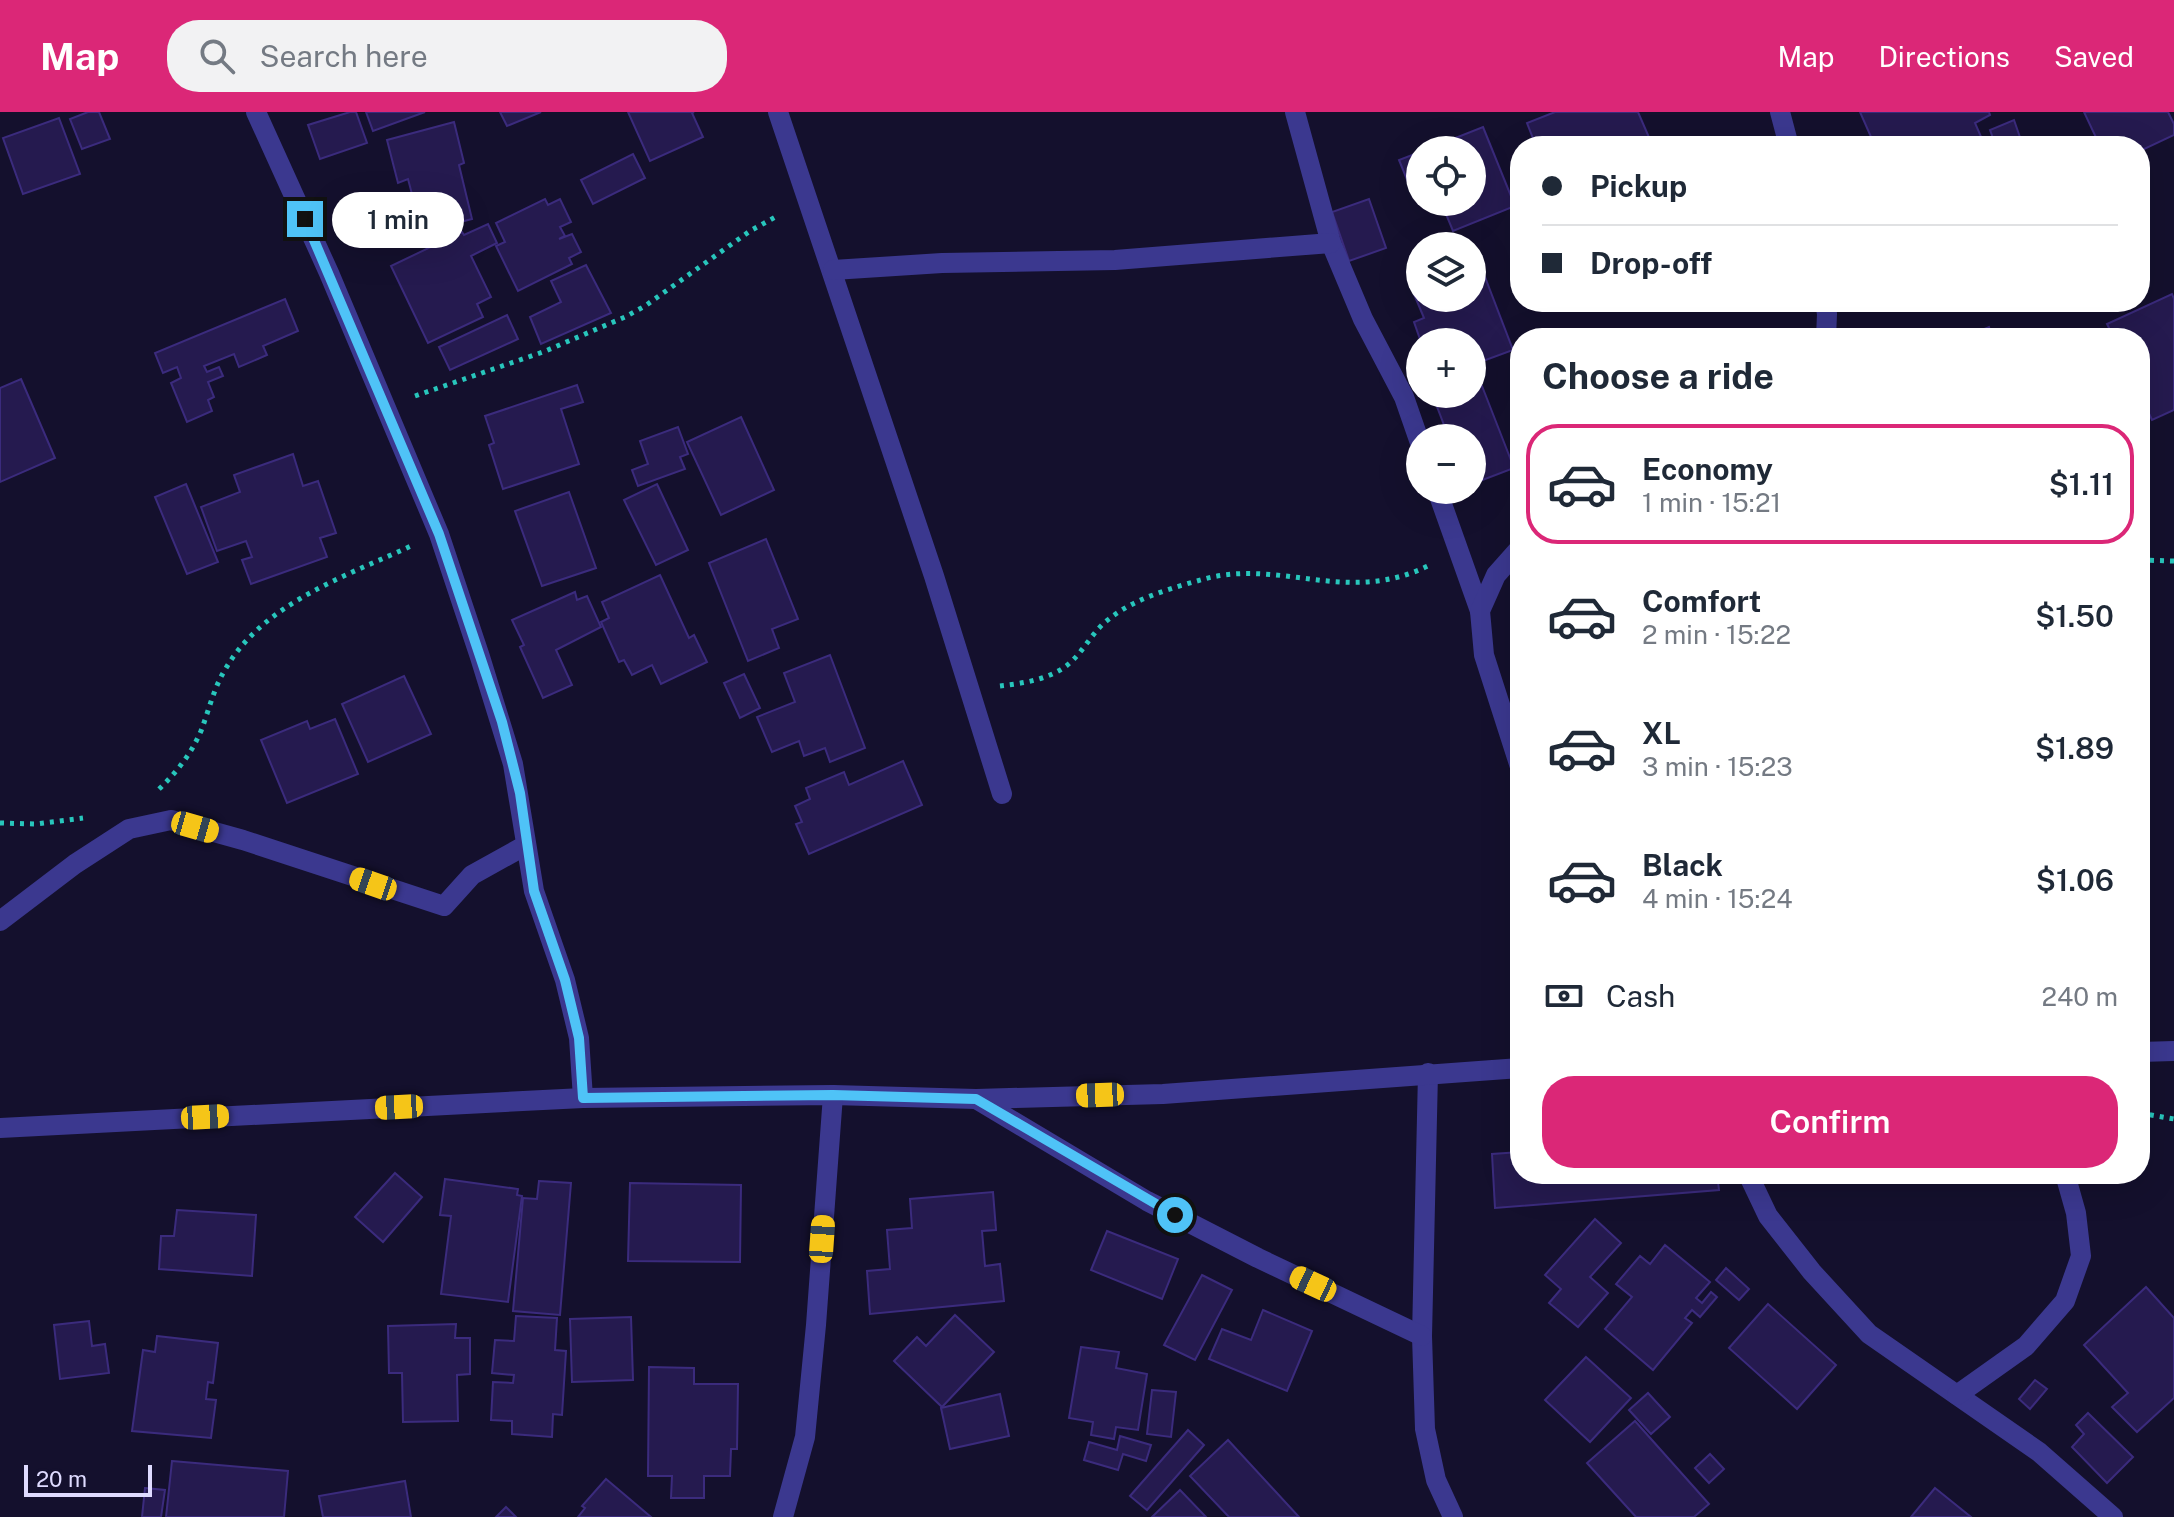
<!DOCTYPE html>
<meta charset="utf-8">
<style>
:root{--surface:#fff;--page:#f2f2f3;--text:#1f2937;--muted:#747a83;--line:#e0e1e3;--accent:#db2777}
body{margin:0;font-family:"Public Sans",sans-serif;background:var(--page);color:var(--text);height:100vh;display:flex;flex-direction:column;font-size:30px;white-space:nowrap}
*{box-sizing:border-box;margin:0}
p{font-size:26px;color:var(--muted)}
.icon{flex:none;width:44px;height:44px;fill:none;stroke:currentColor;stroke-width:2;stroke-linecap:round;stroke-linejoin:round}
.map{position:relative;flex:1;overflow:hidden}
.details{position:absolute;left:1510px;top:216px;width:640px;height:856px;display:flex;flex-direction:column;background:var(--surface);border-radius:32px;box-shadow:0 8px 32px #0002}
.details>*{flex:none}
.top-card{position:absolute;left:1510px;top:24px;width:640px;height:176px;border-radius:32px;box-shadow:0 8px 32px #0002;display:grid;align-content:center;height:176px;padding:0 32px;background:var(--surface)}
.tools{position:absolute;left:1406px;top:24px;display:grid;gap:16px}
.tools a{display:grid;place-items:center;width:80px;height:80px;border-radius:50%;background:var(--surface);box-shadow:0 8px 32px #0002;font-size:40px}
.scale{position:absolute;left:24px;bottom:20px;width:128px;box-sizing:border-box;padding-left:8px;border:4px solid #dfdbff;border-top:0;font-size:22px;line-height:28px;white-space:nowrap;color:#dfdbff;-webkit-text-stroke:6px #14102d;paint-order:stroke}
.end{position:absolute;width:36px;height:36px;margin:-18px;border:10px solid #4fc3f7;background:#111;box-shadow:0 0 0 4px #111}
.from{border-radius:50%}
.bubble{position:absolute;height:56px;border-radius:28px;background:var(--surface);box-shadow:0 8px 32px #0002;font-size:26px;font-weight:600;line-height:56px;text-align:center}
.car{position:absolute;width:24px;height:48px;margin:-24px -12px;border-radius:10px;box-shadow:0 0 6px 2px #0007;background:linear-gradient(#f5c518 24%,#345 0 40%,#f5c518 0 76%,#345 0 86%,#f5c518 0)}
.top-card b{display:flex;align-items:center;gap:28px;height:76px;font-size:30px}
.top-card b+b{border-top:2px solid var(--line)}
.top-card i{width:20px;height:20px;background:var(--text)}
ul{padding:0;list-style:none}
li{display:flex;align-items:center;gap:24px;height:120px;margin:0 16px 12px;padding:0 16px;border:4px solid transparent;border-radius:32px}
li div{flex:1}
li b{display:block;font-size:30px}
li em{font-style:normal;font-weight:600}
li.selected{border-color:var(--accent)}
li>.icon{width:72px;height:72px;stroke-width:1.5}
h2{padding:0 32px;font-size:36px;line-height:96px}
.pay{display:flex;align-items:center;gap:20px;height:88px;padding:0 32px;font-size:30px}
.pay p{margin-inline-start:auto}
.cta{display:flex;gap:16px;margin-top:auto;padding:16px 32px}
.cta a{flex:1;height:92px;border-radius:32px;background:var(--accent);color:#fff;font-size:32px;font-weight:600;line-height:92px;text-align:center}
header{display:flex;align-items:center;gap:48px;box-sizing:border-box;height:112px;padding:0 40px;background:var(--accent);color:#fff}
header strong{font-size:38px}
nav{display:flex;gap:44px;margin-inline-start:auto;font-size:28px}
.search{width:560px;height:72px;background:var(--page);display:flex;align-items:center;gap:20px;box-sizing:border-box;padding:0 28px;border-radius:32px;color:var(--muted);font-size:30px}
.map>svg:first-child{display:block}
.building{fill:#251a4f;stroke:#3b2b7d;stroke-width:2}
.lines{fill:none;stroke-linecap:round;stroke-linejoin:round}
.path{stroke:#28c6bc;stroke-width:5;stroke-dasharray:4 6;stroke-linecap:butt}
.street{stroke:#3b388f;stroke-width:20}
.route{stroke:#4fc3f7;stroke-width:10}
</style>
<header>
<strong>Map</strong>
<div class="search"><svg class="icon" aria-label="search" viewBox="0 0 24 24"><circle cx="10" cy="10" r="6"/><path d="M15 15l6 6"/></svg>Search here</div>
<nav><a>Map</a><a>Directions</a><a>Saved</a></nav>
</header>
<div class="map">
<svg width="2174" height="1405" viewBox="0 0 2174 1405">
<rect width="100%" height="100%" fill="#14102d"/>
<g class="building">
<path d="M88 0H99L110 27 82 37 70 7Z"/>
<path d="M350 0H356L367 31 320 47 308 13Z"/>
<path d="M366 0H425L373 19Z"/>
<path d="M500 0H541L507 14Z"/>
<path d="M628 0H694L692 1 703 25 650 49Z"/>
<path d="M1555 0H1638L1651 30 1640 34H1536L1527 11Z"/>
<path d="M1860 0H1989L1990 3 1975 11 1985 34H1875Z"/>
<path d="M2084 0H2168L2174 12V23L2140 39V34H2100Z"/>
<path d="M59 6 80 62 23 82 3 26Z"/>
<path d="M2014 8 2023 34H1996L1990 18Z"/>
<path d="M454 10 464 51 459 53 472 107 422 120 408 67 398 71 387 28Z"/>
<path d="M1483 15 1515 94 1453 119 1441 90H1472V38H1425Z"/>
<path d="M1420 40V77L1412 80 1399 48Z"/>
<path d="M633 42 645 66 593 92 581 68Z"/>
<path d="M545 87 548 93 560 87 571 110 560 115 565 124 559 127 572 122 581 140 569 146 572 152 518 179 496 134 505 130 496 111Z"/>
<path d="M1369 87 1386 136 1349 149 1332 100Z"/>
<path d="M488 112 497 131 471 144 491 185 477 192 483 205 428 231 391 154 462 120 464 123Z"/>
<path d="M1475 139 1513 238 1472 253V230H1421L1414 210 1424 206 1414 182 1420 180V186H1472V140Z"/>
<path d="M586 153 611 201 541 232 530 205 561 190 551 169Z"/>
<path d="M2172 182 2174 187V298L2152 308 2140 282V226H2114L2107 212Z"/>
<path d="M285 187 298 219 263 234 267 243 239 255 234 242 204 254 207 260 219 255 223 264 208 270 214 285 208 288 212 299 187 310 171 271 181 266 177 255 163 261 155 241Z"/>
<path d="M507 203 518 227 450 258 439 235Z"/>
<path d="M1989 215 1993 226H1962Z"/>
<path d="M21 267 55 346 0 370V276Z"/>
<path d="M577 273 583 290 561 297 579 352 503 377 489 333 494 331 485 304Z"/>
<path d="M1482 274 1514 356 1472 372V326H1449L1436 292 1461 282H1472V278Z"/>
<path d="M741 305 774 378 721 403 687 330Z"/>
<path d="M678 315 688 342 680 345 685 357 638 374 632 358 648 352 640 329Z"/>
<path d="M293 342 303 374 318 369 336 421 320 426 327 445 251 472 242 448 252 445 246 429 217 439 201 395 240 380 234 363Z"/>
<path d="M186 372 218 450 187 462 155 385Z"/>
<path d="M657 372 688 438 656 453 624 388Z"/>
<path d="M569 380 596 456 542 474 515 399Z"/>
<path d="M766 427 798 507 772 517 779 536 748 549 709 451Z"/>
<path d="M660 463 689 526 694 523 707 550 661 572 652 553 632 563 624 548 619 550 601 510 609 506 602 490Z"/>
<path d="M575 480 577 488 587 484 601 515 556 538 572 573 543 586 520 535 524 533 512 508Z"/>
<path d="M830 543 865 636 830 650 825 636 804 644 799 629 772 640 757 605 795 590 784 561Z"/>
<path d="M744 562 760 596 740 606 724 571Z"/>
<path d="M404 564 431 622 368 650 342 592Z"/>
<path d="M335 607 358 662 287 691 261 628 307 609 310 617Z"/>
<path d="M903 649 922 693 809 742 796 712 802 710 795 694 810 687 806 676 844 660 849 673Z"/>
<path d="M1520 1040V1062H1717L1719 1078 1495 1096 1492 1042Z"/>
<path d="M395 1061 422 1085 383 1130 355 1105Z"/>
<path d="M445 1067 518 1077 517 1083 522 1084 508 1190 441 1182 451 1104 440 1103Z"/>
<path d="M539 1069 571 1071 560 1203 513 1199 523 1086 537 1087Z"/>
<path d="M630 1071 741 1073 740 1150 628 1149Z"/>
<path d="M993 1080 996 1118 982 1119 985 1154 1000 1152 1004 1189 870 1202 867 1159 890 1157 887 1118 912 1116 910 1087Z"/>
<path d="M177 1098 256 1103 252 1164 159 1157 161 1124H174Z"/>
<path d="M1595 1107 1621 1131 1590 1165 1608 1181 1578 1215 1549 1191 1561 1177 1545 1163Z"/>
<path d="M1107 1119 1178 1147 1162 1187 1091 1158Z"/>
<path d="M1665 1133 1710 1170 1696 1186 1702 1191 1711 1180 1717 1185 1700 1205 1692 1198 1685 1206 1692 1211 1653 1258 1605 1217 1632 1185 1616 1172 1640 1144 1650 1152Z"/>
<path d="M1726 1156 1749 1177 1739 1188 1716 1168Z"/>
<path d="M1202 1163 1232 1178 1195 1248 1164 1233Z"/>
<path d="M2146 1175 2174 1206V1286L2137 1320 2112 1295 2128 1281 2084 1233Z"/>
<path d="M1768 1192 1836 1253 1797 1297 1729 1236Z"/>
<path d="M1263 1198 1312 1219 1287 1279 1209 1247 1222 1217 1251 1228Z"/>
<path d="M955 1203 994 1240 942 1295 894 1249 917 1225 926 1234Z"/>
<path d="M516 1204 557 1206 555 1238 566 1239 562 1303 553 1302 552 1325 512 1322V1309L491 1308 493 1270 513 1271 514 1263 492 1261 495 1228 514 1229Z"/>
<path d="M631 1205 633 1268 572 1270 570 1207Z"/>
<path d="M89 1209 92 1234 105 1232 109 1261 60 1267 54 1213Z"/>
<path d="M456 1212 455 1226H470V1262L457 1263 458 1309 403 1310 402 1261H389L388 1214Z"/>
<path d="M157 1224 218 1231 213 1271 208 1270 206 1287 216 1288 211 1326 132 1319 143 1238 155 1240Z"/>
<path d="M1081 1235 1119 1240 1116 1256 1147 1262 1138 1318 1116 1315 1114 1327 1091 1323 1093 1310 1069 1306Z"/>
<path d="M1586 1245 1631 1286 1590 1330 1545 1288Z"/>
<path d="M649 1255 694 1256V1272H738L737 1337H731L730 1364H704V1386H671L672 1364H648Z"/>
<path d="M2035 1268 2047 1277 2030 1297 2019 1287Z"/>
<path d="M1152 1278 1176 1280 1171 1325 1147 1322Z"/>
<path d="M1648 1281 1670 1305 1651 1322 1629 1298Z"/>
<path d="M1000 1282 1009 1324 950 1337 941 1296Z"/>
<path d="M2088 1301 2133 1345 2107 1371 2072 1335 2084 1322 2076 1313Z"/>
<path d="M1635 1309 1709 1392 1694 1405H1636L1587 1351Z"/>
<path d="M1188 1318 1204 1333 1147 1398 1130 1384Z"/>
<path d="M1120 1324 1151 1333 1146 1349 1123 1342 1118 1358 1084 1348 1089 1330 1117 1338Z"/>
<path d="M1228 1328 1299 1405H1229L1190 1364Z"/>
<path d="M1710 1342 1724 1357 1709 1371 1695 1356Z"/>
<path d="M172 1349 288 1359 284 1405H166Z"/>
<path d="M606 1367 651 1405H578L585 1396 582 1394Z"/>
<path d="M405 1369 411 1405H323L319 1384Z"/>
<path d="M145 1376 165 1378 161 1405H142Z"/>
<path d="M1935 1376 1971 1405H1911Z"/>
<path d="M1180 1378 1206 1405H1152Z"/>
<path d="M506 1395 516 1405H496Z"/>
</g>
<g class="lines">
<g class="path">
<path d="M415 284 543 240 625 205 645 194 750 119 779 103"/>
<path d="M2140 448 2174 449"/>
<path d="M1000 574C1025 571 1054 567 1073 548 1086 535 1094 518 1109 507 1135 486 1172 476 1204 467 1283 446 1348 495 1432 452"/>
<path d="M159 677C177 660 191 642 201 619 209 598 214 575 226 556 264 491 346 464 411 434"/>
<path d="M0 711 36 712 83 706"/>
<path d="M2140 1001 2174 1007"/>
</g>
<g class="street">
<path d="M256 0 329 161 439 422 480 545 513 652 534 779 565 868 579 926 583 986"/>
<path d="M778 0 934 464 1002 682"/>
<path d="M1295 0 1331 131 1363 207 1404 285 1420 331"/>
<path d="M1780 0 1789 34"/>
<path d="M833 158 942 151 1115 148 1331 131"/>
<path d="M1825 190 1827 202 1826 226"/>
<path d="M1437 378 1480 499"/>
<path d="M1520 436 1496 463 1480 499 1484 543 1520 655"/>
<path d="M0 809 75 752 129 717 171 708 243 728 444 794 472 763 526 733"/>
<path d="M2140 940 2174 939"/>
<path d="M1428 961 1422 1224 1425 1317 1436 1368 1453 1405"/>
<path d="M976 987 1147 1089 1258 1146 1422 1224"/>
<path d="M0 1016 583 986 833 983 976 987 1163 982 1520 956"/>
<path d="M1748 1062 1768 1104 1812 1160 1869 1222 2039 1340 2113 1405"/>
<path d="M1957 1283 2026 1234 2065 1189 2081 1144 2076 1101 2065 1062"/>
<path d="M783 1405 805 1325 816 1213 833 983"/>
</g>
</g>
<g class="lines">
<path class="route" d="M305 107 439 422 502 610 520 681 534 779 565 868 579 926 583 986 833 983 976 987 1175 1103"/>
</g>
</svg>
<div class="tools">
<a><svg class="icon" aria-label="locate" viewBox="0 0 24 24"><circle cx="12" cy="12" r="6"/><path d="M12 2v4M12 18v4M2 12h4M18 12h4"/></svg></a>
<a><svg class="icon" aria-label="layers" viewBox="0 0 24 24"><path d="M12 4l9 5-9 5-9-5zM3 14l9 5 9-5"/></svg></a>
<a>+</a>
<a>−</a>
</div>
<div class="scale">20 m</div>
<i class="end from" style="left:1175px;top:1103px"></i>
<i class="end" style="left:305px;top:107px"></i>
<div class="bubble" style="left:332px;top:80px;width:132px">1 min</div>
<i class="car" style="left:195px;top:715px;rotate:106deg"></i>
<i class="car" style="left:373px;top:772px;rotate:289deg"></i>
<i class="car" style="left:1100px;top:983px;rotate:268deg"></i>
<i class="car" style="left:399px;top:995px;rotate:267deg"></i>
<i class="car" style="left:205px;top:1005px;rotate:87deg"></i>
<i class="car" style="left:822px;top:1127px;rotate:4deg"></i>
<i class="car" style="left:1313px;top:1172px;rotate:295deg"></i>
<div class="top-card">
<b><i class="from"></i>Pickup</b>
<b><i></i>Drop-off</b>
</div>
<section class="details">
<h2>Choose a ride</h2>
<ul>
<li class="selected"><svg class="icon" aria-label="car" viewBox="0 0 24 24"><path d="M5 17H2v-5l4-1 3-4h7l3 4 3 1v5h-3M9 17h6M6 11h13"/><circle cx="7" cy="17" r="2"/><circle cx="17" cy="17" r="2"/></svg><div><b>Economy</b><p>1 min · 15:21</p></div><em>$1.11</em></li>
<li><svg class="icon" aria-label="car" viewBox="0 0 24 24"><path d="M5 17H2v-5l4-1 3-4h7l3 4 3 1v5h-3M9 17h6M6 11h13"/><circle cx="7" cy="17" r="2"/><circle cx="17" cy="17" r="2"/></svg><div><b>Comfort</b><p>2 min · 15:22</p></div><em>$1.50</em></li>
<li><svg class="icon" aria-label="car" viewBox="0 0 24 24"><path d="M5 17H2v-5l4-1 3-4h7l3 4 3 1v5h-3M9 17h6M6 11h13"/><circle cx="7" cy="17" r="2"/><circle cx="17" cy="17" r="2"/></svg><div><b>XL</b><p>3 min · 15:23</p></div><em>$1.89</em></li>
<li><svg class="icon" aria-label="car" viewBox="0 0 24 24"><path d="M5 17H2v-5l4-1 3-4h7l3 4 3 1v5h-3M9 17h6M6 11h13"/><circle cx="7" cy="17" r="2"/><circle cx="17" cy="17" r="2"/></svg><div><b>Black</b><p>4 min · 15:24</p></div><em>$1.06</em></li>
</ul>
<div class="pay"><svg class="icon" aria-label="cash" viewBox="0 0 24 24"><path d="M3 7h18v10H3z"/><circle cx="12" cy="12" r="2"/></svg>Cash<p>240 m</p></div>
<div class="cta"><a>Confirm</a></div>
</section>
</div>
